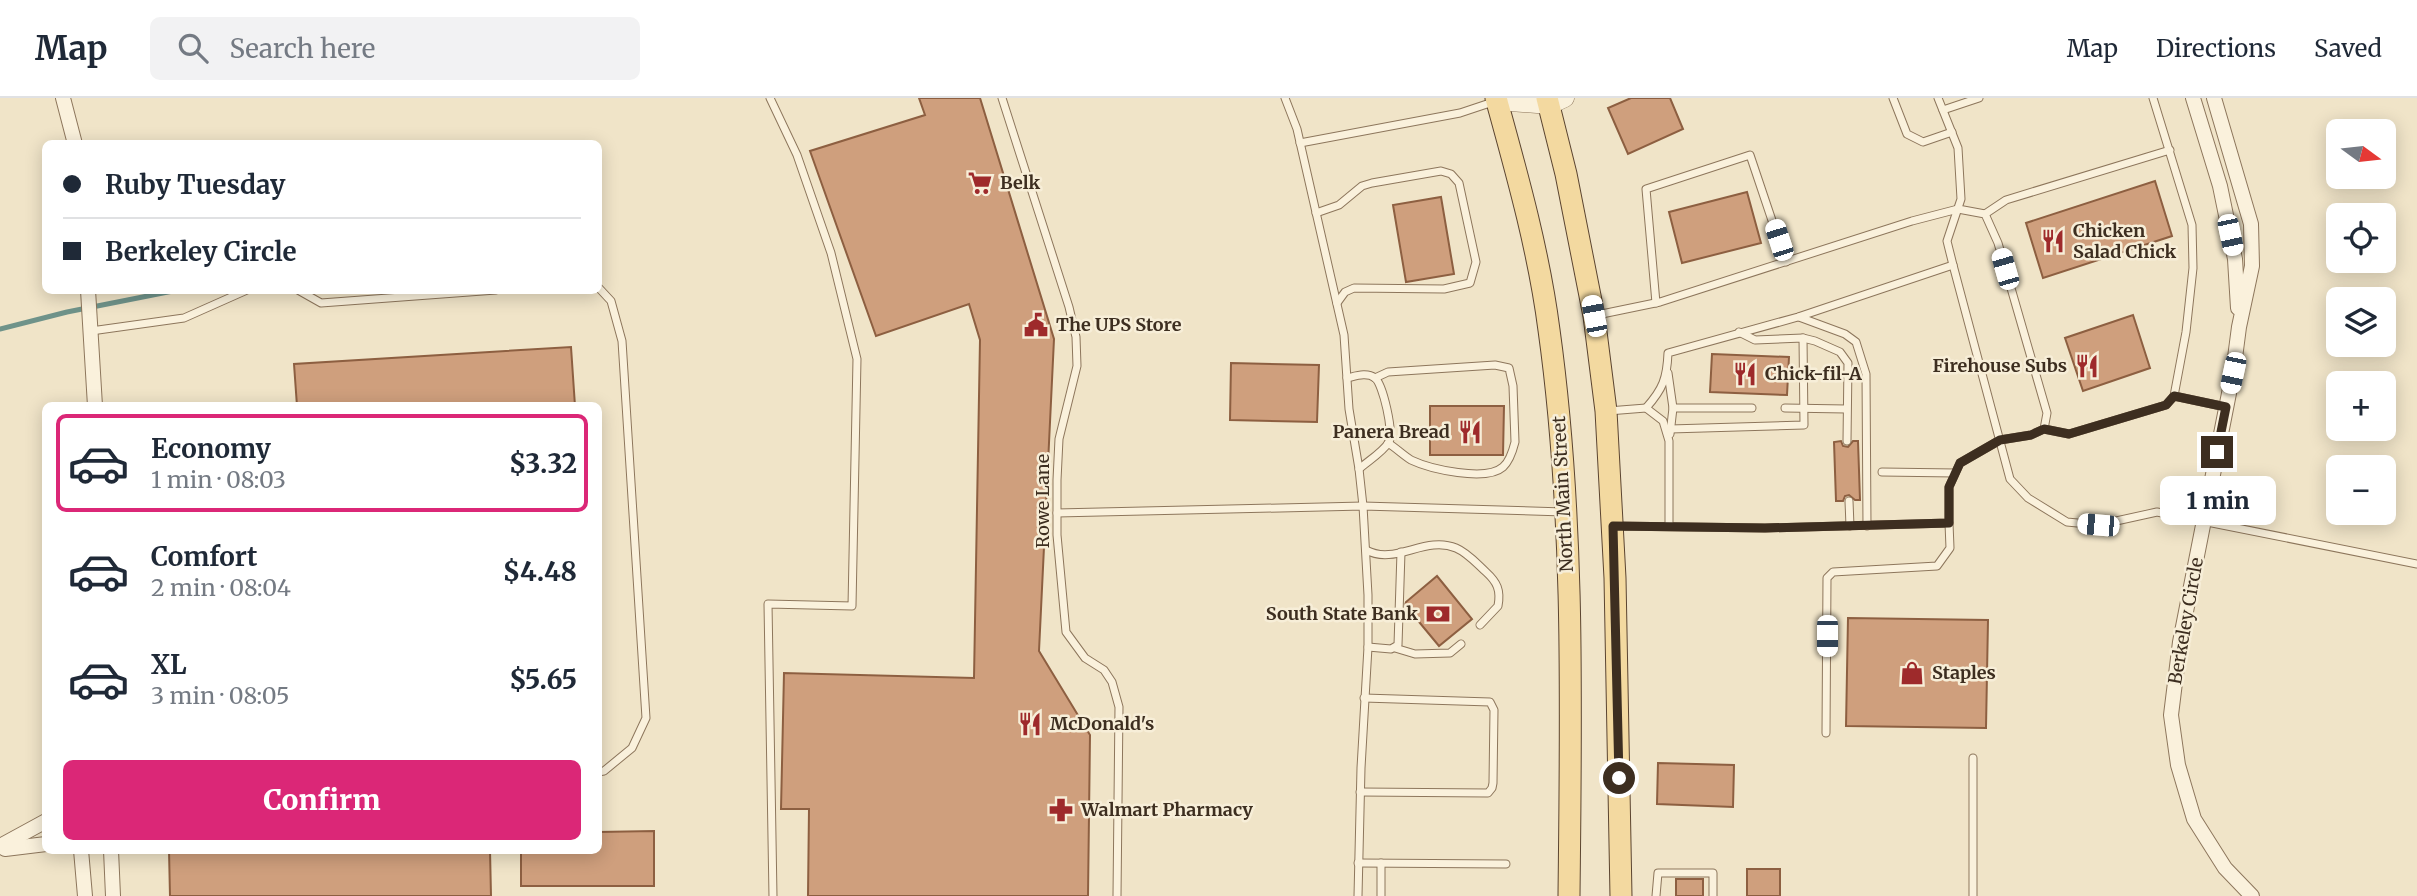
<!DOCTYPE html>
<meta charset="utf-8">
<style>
:root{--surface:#fff;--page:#f2f2f3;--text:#1f2937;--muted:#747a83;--line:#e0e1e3;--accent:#db2777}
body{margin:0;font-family:Merriweather,serif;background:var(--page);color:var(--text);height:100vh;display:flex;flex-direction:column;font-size:26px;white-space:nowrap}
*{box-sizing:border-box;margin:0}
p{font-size:23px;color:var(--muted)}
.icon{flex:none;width:38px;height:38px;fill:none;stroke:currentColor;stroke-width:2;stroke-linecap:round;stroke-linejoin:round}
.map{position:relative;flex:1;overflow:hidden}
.details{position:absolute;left:42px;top:304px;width:560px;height:452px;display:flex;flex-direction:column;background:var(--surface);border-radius:10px;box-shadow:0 4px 18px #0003}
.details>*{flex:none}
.guide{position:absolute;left:42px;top:42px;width:560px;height:154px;border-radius:10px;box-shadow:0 4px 18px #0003;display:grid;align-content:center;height:154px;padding:0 21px;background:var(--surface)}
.needle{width:46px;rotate:105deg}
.controls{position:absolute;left:2326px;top:21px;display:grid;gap:14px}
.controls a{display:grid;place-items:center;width:70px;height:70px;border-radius:10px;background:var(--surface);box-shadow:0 4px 18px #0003;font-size:35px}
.end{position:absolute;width:32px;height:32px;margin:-16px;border:9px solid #3d2e20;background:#fff;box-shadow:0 0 0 4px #fff}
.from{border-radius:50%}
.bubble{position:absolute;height:49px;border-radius:10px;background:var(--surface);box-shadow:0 4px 18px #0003;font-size:23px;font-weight:800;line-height:49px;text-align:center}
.car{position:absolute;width:21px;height:42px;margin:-21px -10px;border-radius:9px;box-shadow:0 0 5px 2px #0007;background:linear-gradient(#fff 24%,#345 0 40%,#fff 0 76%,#345 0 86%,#fff 0)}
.guide b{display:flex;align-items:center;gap:24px;height:66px;font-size:26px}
.guide b+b{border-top:2px solid var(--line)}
.guide i{width:18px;height:18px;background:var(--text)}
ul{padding:12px 0 0;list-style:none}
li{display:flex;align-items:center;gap:21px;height:98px;margin:0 14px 10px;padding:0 7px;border:4px solid transparent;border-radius:10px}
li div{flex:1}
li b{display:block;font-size:26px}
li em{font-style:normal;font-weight:800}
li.on{border-color:var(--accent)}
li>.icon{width:63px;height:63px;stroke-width:1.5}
.button{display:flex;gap:14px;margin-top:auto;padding:14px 21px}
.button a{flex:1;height:80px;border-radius:10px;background:var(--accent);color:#fff;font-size:28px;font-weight:800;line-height:80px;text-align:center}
header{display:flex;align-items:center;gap:42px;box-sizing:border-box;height:98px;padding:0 35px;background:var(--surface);border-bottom:2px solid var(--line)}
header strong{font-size:33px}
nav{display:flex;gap:38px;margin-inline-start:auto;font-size:24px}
.search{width:490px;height:63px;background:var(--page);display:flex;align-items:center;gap:18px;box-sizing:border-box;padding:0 24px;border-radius:10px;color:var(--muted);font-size:26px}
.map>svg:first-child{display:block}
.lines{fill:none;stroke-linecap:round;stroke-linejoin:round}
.stream{stroke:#6f938a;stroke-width:5}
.building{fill:#cf9f7d;stroke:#8d5f41;stroke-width:2}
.service-casing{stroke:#8d765c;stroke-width:9}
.minor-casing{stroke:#8d765c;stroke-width:16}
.tertiary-casing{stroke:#8d765c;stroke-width:19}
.primary-casing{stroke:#5b4430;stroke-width:23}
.service{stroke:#faf1dc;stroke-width:7}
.minor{stroke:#faf1dc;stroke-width:14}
.tertiary{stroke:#faf1dc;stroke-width:18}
.primary{stroke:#f3d9a0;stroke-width:21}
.route{stroke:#3d2e20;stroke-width:9}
.labels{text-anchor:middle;stroke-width:5;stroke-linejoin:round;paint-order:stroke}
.poi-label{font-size:18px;font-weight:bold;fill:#3d2e20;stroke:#f7eed8;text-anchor:start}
.street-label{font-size:18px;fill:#3d2e20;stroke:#f7eed8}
</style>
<header>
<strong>Map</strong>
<div class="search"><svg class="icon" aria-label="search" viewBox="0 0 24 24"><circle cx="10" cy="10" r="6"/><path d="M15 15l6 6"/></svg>Search here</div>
<nav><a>Map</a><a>Directions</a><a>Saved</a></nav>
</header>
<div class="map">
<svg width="2417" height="798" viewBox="0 0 2417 798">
<rect width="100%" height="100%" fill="#f0e4c8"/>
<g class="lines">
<path class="stream" d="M0 231 67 214 178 192"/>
</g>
<g class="building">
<path d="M919 0H980L1054 241 1039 553 1090 637 1088 798H808L809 711H781L784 575 974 580 980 242 969 206 876 238 810 53 925 17Z"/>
<path d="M1631 0H1670L1683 31 1628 56 1608 10Z"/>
<path d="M2155 83 2172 138 2043 180 2026 125Z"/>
<path d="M1747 94 1761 145 1682 165 1669 114Z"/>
<path d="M1441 99 1454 176 1406 184 1393 107Z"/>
<path d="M2133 217 2150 270 2083 293 2065 240Z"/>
<path d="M571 249 575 308H297L294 266Z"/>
<path d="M1712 256 1789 259 1787 297 1710 294Z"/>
<path d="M1231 265 1319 267 1317 324 1230 322Z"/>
<path d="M1430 308H1504L1503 357H1430Z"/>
<path d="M1841 343 1843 348 1848 349 1853 343H1858L1860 402H1855L1849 397 1845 398 1843 403H1836L1834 344Z"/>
<path d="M1437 478 1472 521 1439 548 1405 507 1406 504Z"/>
<path d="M1848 520 1988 522 1986 630 1846 628Z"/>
<path d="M1658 665 1734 667 1733 709 1657 706Z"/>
<path d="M654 733V788H521V752H598V734Z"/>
<path d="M169 752H490L491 798H170Z"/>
<rect x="1747" y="771" width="33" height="27"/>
<rect x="1676" y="781" width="27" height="17"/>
</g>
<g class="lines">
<g class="service-casing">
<g id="service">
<path d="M770 0 797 57 831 155 857 261 852 508 768 506 773 798"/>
<path d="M1002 0 1069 209 1076 239 1077 268 1059 341 1057 382V437L1066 534 1085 560 1104 572 1112 584 1119 609 1117 798"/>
<path d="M1285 0 1297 31 1344 237 1349 311 1359 371 1363 408 1368 497V549L1361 670 1358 798"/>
<path d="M1893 0 1907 36 1923 44 1952 34"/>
<path d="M1938 0 1958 50 1961 101 1947 143 1953 167 2010 381 2028 400 2067 424 2098 427 2157 414 2417 466"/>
<path d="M2153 0 2192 127 2193 170 2186 234 2174 298 2226 309"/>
<path d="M1943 12 1979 0"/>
<path d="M1300 45 1460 15 1493 4"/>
<path d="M1316 115 1339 107 1362 88 1372 85 1441 73 1451 76 1459 85 1476 164 1470 185 1444 191 1354 190 1345 194 1337 205"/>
<path d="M1985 116 2006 102 2170 52"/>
<path d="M598 189 611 203 622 243 646 620 632 650 604 673 598 674"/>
<path d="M298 192 321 205 496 192"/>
<path d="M1656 205 1646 91 1750 57 1786 164"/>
<path d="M1597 217 1660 204 1912 123 1958 111 1985 116 1998 145 2047 315 2044 331 2031 337 2000 342 1960 365 1949 389V425L1765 430 1614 428"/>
<path d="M1799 219 1845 236 1856 244 1866 276 1867 428"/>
<path d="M91 233 184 220 247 192"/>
<path d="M1739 234 1755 242 1803 240 1815 243 1840 254 1848 265 1847 343"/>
<path d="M1668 275 1673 310 1670 336"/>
<path d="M1347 280C1356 278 1367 274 1375 280 1383 286 1394 335 1389 344 1383 354 1368 363 1359 371"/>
<path d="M1375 280 1388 274 1495 267 1509 270 1513 288 1515 344C1513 352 1510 363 1503 369 1486 384 1430 371 1411 362 1403 357 1396 350 1388 345"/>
<path d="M1673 310H1752"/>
<path d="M1785 310 1846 311"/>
<path d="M1608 313 1646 310"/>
<path d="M1670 331 1804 327 1803 240"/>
<path d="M2044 331 2069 336 2166 307 2174 298"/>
<path d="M1882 374 1955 375"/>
<path d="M1849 403 1850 428"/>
<path d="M1057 415 1363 408 1564 414"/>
<path d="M1669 427V343L1663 323 1646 310C1663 291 1667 280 1668 255L1798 219 1953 167"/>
<path d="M1366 452C1395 468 1425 437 1456 450 1468 455 1477 466 1486 474 1497 484 1501 492 1498 508L1480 527"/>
<path d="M1368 549 1391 551 1398 547 1401 454"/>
<path d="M1395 550 1415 556 1450 555 1461 546"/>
<path d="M1826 635 1827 480 1833 474 1937 468 1950 450 1949 425"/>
<path d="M1360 694 1488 695 1492 690 1493 685 1494 612 1490 604 1364 600"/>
<path d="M1358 765 1506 766"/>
<path d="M1381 765V798"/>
<path d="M1656 798 1658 775H1713V798"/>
<path d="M1973 798V660"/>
</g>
</g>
<g class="minor-casing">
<g id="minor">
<path d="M63 0 75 46"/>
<path d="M2193 0 2220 88 2235 161 2238 210"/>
<path d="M2214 0 2251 126 2252 168 2239 229 2233 275 2180 544 2171 617 2178 667 2194 721 2225 770 2252 798"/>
<path d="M88 192 95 308"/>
<path d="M0 748 46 723"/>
<path d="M5 751 46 746"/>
<path d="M81 752 85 798"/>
<path d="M111 752 113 798"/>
</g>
</g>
<g class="tertiary-casing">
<path id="tertiary" d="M1497 3 1550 7 1565 0"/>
</g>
<g class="primary-casing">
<g id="primary">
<path d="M1496 0C1517 76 1539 154 1549 232 1575 419 1571 610 1569 798"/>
<path d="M1547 0 1566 76 1594 218 1606 313 1615 480 1621 798"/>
</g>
</g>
<use href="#service" class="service"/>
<use href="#minor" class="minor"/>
<use href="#tertiary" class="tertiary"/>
<use href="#primary" class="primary"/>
</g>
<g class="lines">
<path class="route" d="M1619 680 1613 428 1765 430 1949 425V389L1960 365 2000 342 2031 337 2044 331 2069 336 2166 307 2174 298 2226 309 2217 354"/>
</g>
<defs>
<g id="supermarket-bare" transform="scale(1.89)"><path d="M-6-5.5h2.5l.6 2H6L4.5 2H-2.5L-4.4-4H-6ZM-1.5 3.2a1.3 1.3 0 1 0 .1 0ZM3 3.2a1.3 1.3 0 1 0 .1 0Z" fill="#9e2a2b" stroke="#f7eed8" stroke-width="2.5" paint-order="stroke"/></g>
<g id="restaurant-bare" transform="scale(1.89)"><path d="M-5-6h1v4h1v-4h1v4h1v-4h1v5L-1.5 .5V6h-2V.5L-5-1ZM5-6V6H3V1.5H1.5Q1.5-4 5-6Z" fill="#9e2a2b" stroke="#f7eed8" stroke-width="2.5" paint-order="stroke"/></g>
<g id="civic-bare" transform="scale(1.89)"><path d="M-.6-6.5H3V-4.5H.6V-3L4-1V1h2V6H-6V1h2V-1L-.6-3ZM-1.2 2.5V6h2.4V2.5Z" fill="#9e2a2b" stroke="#f7eed8" stroke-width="2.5" paint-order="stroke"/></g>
<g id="bank-bare" transform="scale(1.89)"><path d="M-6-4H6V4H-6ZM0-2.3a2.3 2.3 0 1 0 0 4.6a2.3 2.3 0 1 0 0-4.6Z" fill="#9e2a2b" stroke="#f7eed8" stroke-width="2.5" paint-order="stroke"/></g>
<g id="shop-bare" transform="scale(1.89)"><path d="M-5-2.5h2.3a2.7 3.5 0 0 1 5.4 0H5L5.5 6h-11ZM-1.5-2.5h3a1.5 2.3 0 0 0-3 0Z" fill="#9e2a2b" stroke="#f7eed8" stroke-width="2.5" paint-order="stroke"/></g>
<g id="pharmacy-bare" transform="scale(1.89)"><path d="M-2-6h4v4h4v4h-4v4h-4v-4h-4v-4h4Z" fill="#9e2a2b" stroke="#f7eed8" stroke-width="2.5" paint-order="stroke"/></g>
</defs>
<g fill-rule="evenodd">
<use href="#supermarket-bare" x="980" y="85"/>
<use href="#restaurant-bare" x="2053" y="143"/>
<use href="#civic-bare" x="1036" y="227"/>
<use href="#restaurant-bare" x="2087" y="268"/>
<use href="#restaurant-bare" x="1745" y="276"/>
<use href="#restaurant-bare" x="1470" y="334"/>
<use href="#bank-bare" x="1438" y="516"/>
<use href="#shop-bare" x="1912" y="575"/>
<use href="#restaurant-bare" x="1030" y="626"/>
<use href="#pharmacy-bare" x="1061" y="712"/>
</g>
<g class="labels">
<g class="poi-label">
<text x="1000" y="91">Belk</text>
<text x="2073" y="139">Chicken<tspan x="2073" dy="21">Salad Chick</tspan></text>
<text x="1056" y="233">The UPS Store</text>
<text x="2067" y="274" text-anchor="end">Firehouse Subs</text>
<text x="1765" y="282">Chick-fil-A</text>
<text x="1450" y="340" text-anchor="end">Panera Bread</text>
<text x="1418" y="522" text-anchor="end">South State Bank</text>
<text x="1932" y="581">Staples</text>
<text x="1050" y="632">McDonald's</text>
<text x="1081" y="718">Walmart Pharmacy</text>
</g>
<g class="street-label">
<text transform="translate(1563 396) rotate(-93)" y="6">North Main Street</text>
<text transform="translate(1043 403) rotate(-90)" y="6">Rowe Lane</text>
<text transform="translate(2186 523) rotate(-80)" y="6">Berkeley Circle</text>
</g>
</g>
</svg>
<div class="controls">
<a><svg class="needle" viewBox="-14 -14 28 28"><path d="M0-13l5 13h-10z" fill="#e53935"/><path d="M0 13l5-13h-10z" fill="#747a83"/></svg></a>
<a><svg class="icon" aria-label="locate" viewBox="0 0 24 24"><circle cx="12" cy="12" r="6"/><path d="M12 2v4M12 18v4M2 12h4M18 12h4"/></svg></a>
<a><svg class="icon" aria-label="layers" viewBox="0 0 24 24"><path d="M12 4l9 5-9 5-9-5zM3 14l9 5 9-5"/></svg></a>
<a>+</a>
<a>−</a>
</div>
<i class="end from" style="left:1619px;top:680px"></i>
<i class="end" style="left:2217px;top:354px"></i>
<div class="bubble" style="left:2160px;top:378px;width:116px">1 min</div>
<i class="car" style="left:2230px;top:137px;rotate:168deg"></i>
<i class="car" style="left:1779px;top:142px;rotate:342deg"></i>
<i class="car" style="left:2005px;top:171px;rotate:344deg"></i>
<i class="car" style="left:1594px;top:218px;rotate:349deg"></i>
<i class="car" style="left:2233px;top:275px;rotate:192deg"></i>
<i class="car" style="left:2098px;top:427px;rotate:275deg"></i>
<i class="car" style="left:1827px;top:538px;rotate:180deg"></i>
<div class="guide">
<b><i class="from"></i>Ruby Tuesday</b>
<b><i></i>Berkeley Circle</b>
</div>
<section class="details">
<ul>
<li class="on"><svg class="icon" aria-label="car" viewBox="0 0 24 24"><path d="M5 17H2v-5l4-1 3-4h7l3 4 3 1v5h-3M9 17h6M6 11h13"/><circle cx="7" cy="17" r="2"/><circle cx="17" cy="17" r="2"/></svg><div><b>Economy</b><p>1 min · 08:03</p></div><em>$3.32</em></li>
<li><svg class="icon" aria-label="car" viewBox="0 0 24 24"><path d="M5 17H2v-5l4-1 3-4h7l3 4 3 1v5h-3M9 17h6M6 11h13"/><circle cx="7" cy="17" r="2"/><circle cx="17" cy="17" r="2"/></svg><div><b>Comfort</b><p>2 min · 08:04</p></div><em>$4.48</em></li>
<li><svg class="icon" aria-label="car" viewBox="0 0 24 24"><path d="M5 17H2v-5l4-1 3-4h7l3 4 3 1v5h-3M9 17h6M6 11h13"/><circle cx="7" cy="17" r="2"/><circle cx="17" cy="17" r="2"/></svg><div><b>XL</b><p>3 min · 08:05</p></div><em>$5.65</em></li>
</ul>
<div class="button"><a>Confirm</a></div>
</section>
</div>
